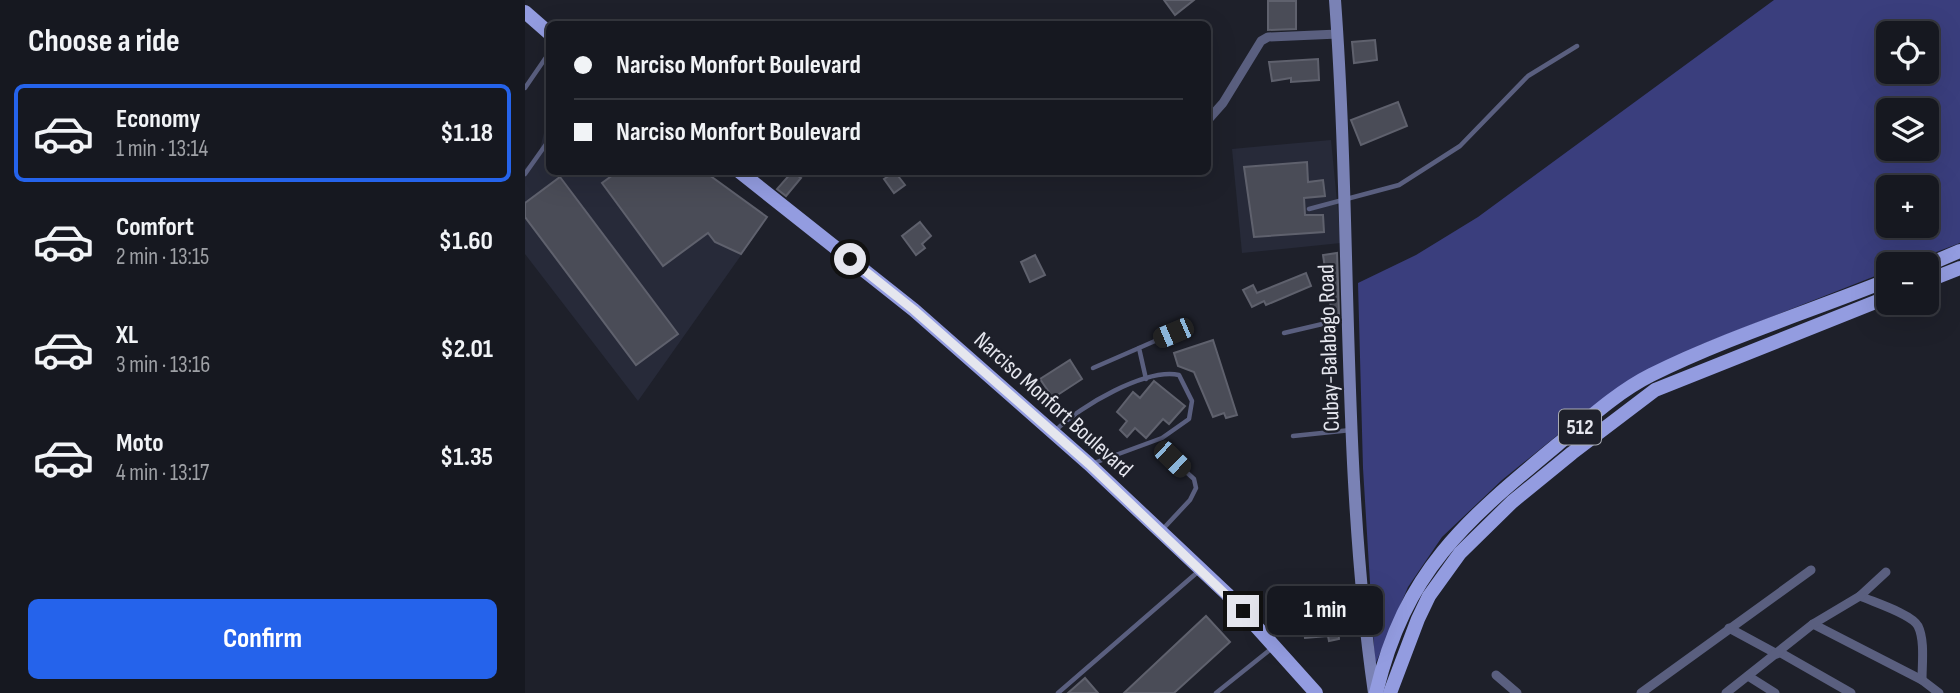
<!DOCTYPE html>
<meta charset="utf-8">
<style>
:root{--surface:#161820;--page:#23252d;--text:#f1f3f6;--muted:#9ea0a5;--line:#35373e;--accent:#2563eb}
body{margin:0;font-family:"Sofia Sans Condensed",sans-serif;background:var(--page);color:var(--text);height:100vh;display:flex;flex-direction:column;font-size:26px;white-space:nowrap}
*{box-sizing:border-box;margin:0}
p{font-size:23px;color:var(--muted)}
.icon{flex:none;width:38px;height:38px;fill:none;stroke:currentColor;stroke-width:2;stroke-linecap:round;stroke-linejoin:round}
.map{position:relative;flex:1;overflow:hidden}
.panel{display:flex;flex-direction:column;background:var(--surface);width:525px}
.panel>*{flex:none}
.hud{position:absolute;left:21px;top:21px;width:665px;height:154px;border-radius:10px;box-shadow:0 7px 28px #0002,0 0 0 2px var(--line);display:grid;align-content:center;height:154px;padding:0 28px;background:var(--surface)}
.controls{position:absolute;left:1351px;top:21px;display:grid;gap:14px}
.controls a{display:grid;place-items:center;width:63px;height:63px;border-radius:10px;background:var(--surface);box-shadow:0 7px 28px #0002,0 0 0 2px var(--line);font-size:35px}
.end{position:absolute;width:32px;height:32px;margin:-16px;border:9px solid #e5e6ee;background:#111;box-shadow:0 0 0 4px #111}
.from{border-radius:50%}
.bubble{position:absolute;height:49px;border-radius:10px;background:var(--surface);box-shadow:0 7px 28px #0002,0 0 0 2px var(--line);font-size:23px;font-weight:700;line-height:49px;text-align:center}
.car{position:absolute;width:21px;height:42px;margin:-21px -10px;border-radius:9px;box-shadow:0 0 5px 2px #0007;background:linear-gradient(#222 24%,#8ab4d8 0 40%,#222 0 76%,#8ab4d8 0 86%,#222 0)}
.hud b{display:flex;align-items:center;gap:24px;height:66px;font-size:26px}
.hud b+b{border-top:2px solid var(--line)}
.hud i{width:18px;height:18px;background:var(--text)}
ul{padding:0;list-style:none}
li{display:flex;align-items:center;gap:21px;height:98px;margin:0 14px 10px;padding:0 14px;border:4px solid transparent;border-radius:10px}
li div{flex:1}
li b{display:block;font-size:26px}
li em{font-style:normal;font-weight:700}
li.current{border-color:var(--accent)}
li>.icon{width:63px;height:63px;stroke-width:1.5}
h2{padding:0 28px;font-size:32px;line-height:84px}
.cta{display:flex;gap:14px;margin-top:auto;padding:14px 28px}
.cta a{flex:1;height:80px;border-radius:10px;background:var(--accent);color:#fff;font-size:28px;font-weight:700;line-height:80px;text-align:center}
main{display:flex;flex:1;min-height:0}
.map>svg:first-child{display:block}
.built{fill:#272a39}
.green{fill:#3a3e7d;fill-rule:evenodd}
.building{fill:#4a4c57;stroke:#5f616d;stroke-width:2}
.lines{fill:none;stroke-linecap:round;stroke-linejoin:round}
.lane{stroke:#5a5f7f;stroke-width:4.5}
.street{stroke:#5a5f7f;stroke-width:9}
.secondary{stroke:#7a82b5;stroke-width:12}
.primary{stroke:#939ce0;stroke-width:14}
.route{stroke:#e5e6ee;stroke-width:9}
.labels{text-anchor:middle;stroke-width:5;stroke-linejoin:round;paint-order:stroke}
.shield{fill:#1e202a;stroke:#a9abb3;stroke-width:2}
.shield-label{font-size:21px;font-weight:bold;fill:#e5e6ee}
.street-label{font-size:23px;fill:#e5e6ee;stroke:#1e202a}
</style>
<main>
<section class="panel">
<h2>Choose a ride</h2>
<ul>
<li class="current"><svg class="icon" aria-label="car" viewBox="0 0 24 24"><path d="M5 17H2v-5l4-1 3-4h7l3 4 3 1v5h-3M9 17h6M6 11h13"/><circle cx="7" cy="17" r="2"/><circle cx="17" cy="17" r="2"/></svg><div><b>Economy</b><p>1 min · 13:14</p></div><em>$1.18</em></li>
<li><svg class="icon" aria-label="car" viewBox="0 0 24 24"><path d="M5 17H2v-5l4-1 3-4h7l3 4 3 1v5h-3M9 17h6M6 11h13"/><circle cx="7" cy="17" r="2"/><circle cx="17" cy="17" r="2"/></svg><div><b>Comfort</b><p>2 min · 13:15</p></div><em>$1.60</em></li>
<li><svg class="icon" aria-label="car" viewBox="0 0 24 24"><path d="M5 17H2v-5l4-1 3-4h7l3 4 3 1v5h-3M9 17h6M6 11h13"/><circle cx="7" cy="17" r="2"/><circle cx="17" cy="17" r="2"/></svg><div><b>XL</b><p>3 min · 13:16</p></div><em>$2.01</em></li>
<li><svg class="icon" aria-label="car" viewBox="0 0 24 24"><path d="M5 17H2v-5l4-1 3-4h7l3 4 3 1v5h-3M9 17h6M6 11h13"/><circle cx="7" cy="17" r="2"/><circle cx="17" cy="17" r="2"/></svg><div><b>Moto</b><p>4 min · 13:17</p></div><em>$1.35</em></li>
</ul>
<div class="cta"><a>Confirm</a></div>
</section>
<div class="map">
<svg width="1435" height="693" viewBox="0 0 1435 693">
<rect width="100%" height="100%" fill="#1e202a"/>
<g class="built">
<path d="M24 113V172H177L241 220 113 401 0 254V168L13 157Z"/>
<path d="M806 140 816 243 717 253 707 149Z"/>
</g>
<path class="green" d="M1249 0H1435V243L1380 264H1363V271L1175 345 1056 416 977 480 917 537 883 587 850 665 838 468 833 283 891 255 953 217ZM1363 33H1402V72H1363ZM1363 110H1402V149H1363ZM1363 187H1402V226H1363Z"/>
<g class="building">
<path d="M639 0H669L650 15Z"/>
<path d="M743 1H771V29L743 30Z"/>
<path d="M850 40 852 60 829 63 827 42Z"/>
<path d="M793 59 794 80 766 82V78L747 81 744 62Z"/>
<path d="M873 102 882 126 836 145 826 120Z"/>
<path d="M782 162 783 182 798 180 800 196 779 198 780 215H798L799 232 729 237 719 167Z"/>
<path d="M92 172H180L242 217 216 254 190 242 183 233 138 266 77 183Z"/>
<path d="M267 172 276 178 261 196 252 189Z"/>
<path d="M370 172 380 185 369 193 359 179Z"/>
<path d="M35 177 153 334 111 365 0 217V203Z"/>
<path d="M395 222 406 236 397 244 400 248 391 255 377 236Z"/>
<path d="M812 253 814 314 807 315 798 255Z"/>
<path d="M510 255 520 275 505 282 496 262Z"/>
<path d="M781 273 786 286 741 305 739 301 727 307 718 290 728 285 732 293Z"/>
<path d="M688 340 712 415 701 418 699 413 688 417 669 372 653 366 649 353Z"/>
<path d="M545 360 557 379 528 398 515 379Z"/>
<path d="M629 381 660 406 644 424 638 419 621 438 610 428 602 437 595 430 602 421 592 412 608 392 615 398Z"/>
<path d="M681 616 705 642 649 693H599Z"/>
<path d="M793 616 794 627 813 625 814 639 804 641 803 636 780 638 779 629 784 628 783 617Z"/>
<path d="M560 678 573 693H543Z"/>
</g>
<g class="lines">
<g class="lane">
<path d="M0 88 24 53"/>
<path d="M0 174 24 140"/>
<path d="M784 209 874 185 935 146 1003 76 1052 46"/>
<path d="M759 333 823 318"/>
<path d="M568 368 614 348"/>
<path d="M621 379 614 348 648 333"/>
<path d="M531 430C555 406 621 368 654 375L667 401 664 419 637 438 569 463"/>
<path d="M768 436 826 430"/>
<path d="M637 530 665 500 671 488 669 479 647 459"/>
<path d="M533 693 675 570"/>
<path d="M691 693 746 649"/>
</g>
<g class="street">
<path d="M682 121 698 103 736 41 743 37 813 34"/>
<path d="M1335 596C1348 602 1387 614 1393 626 1400 640 1397 664 1397 680"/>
<path d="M1288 624 1397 680 1414 693"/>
<path d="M1204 628 1252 654"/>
<path d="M1254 652 1326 693"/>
<path d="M971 675 992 693"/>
<path d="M1223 676 1250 693"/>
<path d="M1116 693 1286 570"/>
<path d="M1201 693 1288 624 1335 596 1361 572"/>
</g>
<path class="secondary" d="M810 0C827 231 816 464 849 693"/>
<g class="primary">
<path d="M0 12 24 33"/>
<path d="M215 172 389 310 564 464 702 594 791 693"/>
<path d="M1402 265 1435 251"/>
<path d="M1402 281 1435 268"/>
<path d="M851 693C880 571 939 522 1032 445 1061 421 1092 392 1126 375 1200 338 1286 311 1363 280"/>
<path d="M865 693 893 619 904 596 935 553 987 502 1047 453 1130 390 1363 297"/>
</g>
</g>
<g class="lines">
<path class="route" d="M325 259 389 310 564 464 718 611"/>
</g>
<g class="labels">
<rect class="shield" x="1034" y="409.5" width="42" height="35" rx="5"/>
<g class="shield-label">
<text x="1055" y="434">512</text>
</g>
<g class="street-label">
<text transform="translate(803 348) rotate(-92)" y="8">Cubay-Balabago Road</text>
<text transform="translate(529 404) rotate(42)" y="8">Narciso Monfort Boulevard</text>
</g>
</g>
</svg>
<div class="controls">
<a><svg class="icon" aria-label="locate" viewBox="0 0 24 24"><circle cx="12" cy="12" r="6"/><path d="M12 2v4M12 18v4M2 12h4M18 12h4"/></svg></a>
<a><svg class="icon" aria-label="layers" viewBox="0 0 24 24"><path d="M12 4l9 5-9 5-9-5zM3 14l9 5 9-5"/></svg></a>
<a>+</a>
<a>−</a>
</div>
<i class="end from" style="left:325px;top:259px"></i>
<i class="end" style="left:718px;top:611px"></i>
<div class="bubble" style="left:742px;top:586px;width:116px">1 min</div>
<i class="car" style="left:648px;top:333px;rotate:247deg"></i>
<i class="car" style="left:647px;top:459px;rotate:134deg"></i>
<div class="hud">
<b><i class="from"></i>Narciso Monfort Boulevard</b>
<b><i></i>Narciso Monfort Boulevard</b>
</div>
</div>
</main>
